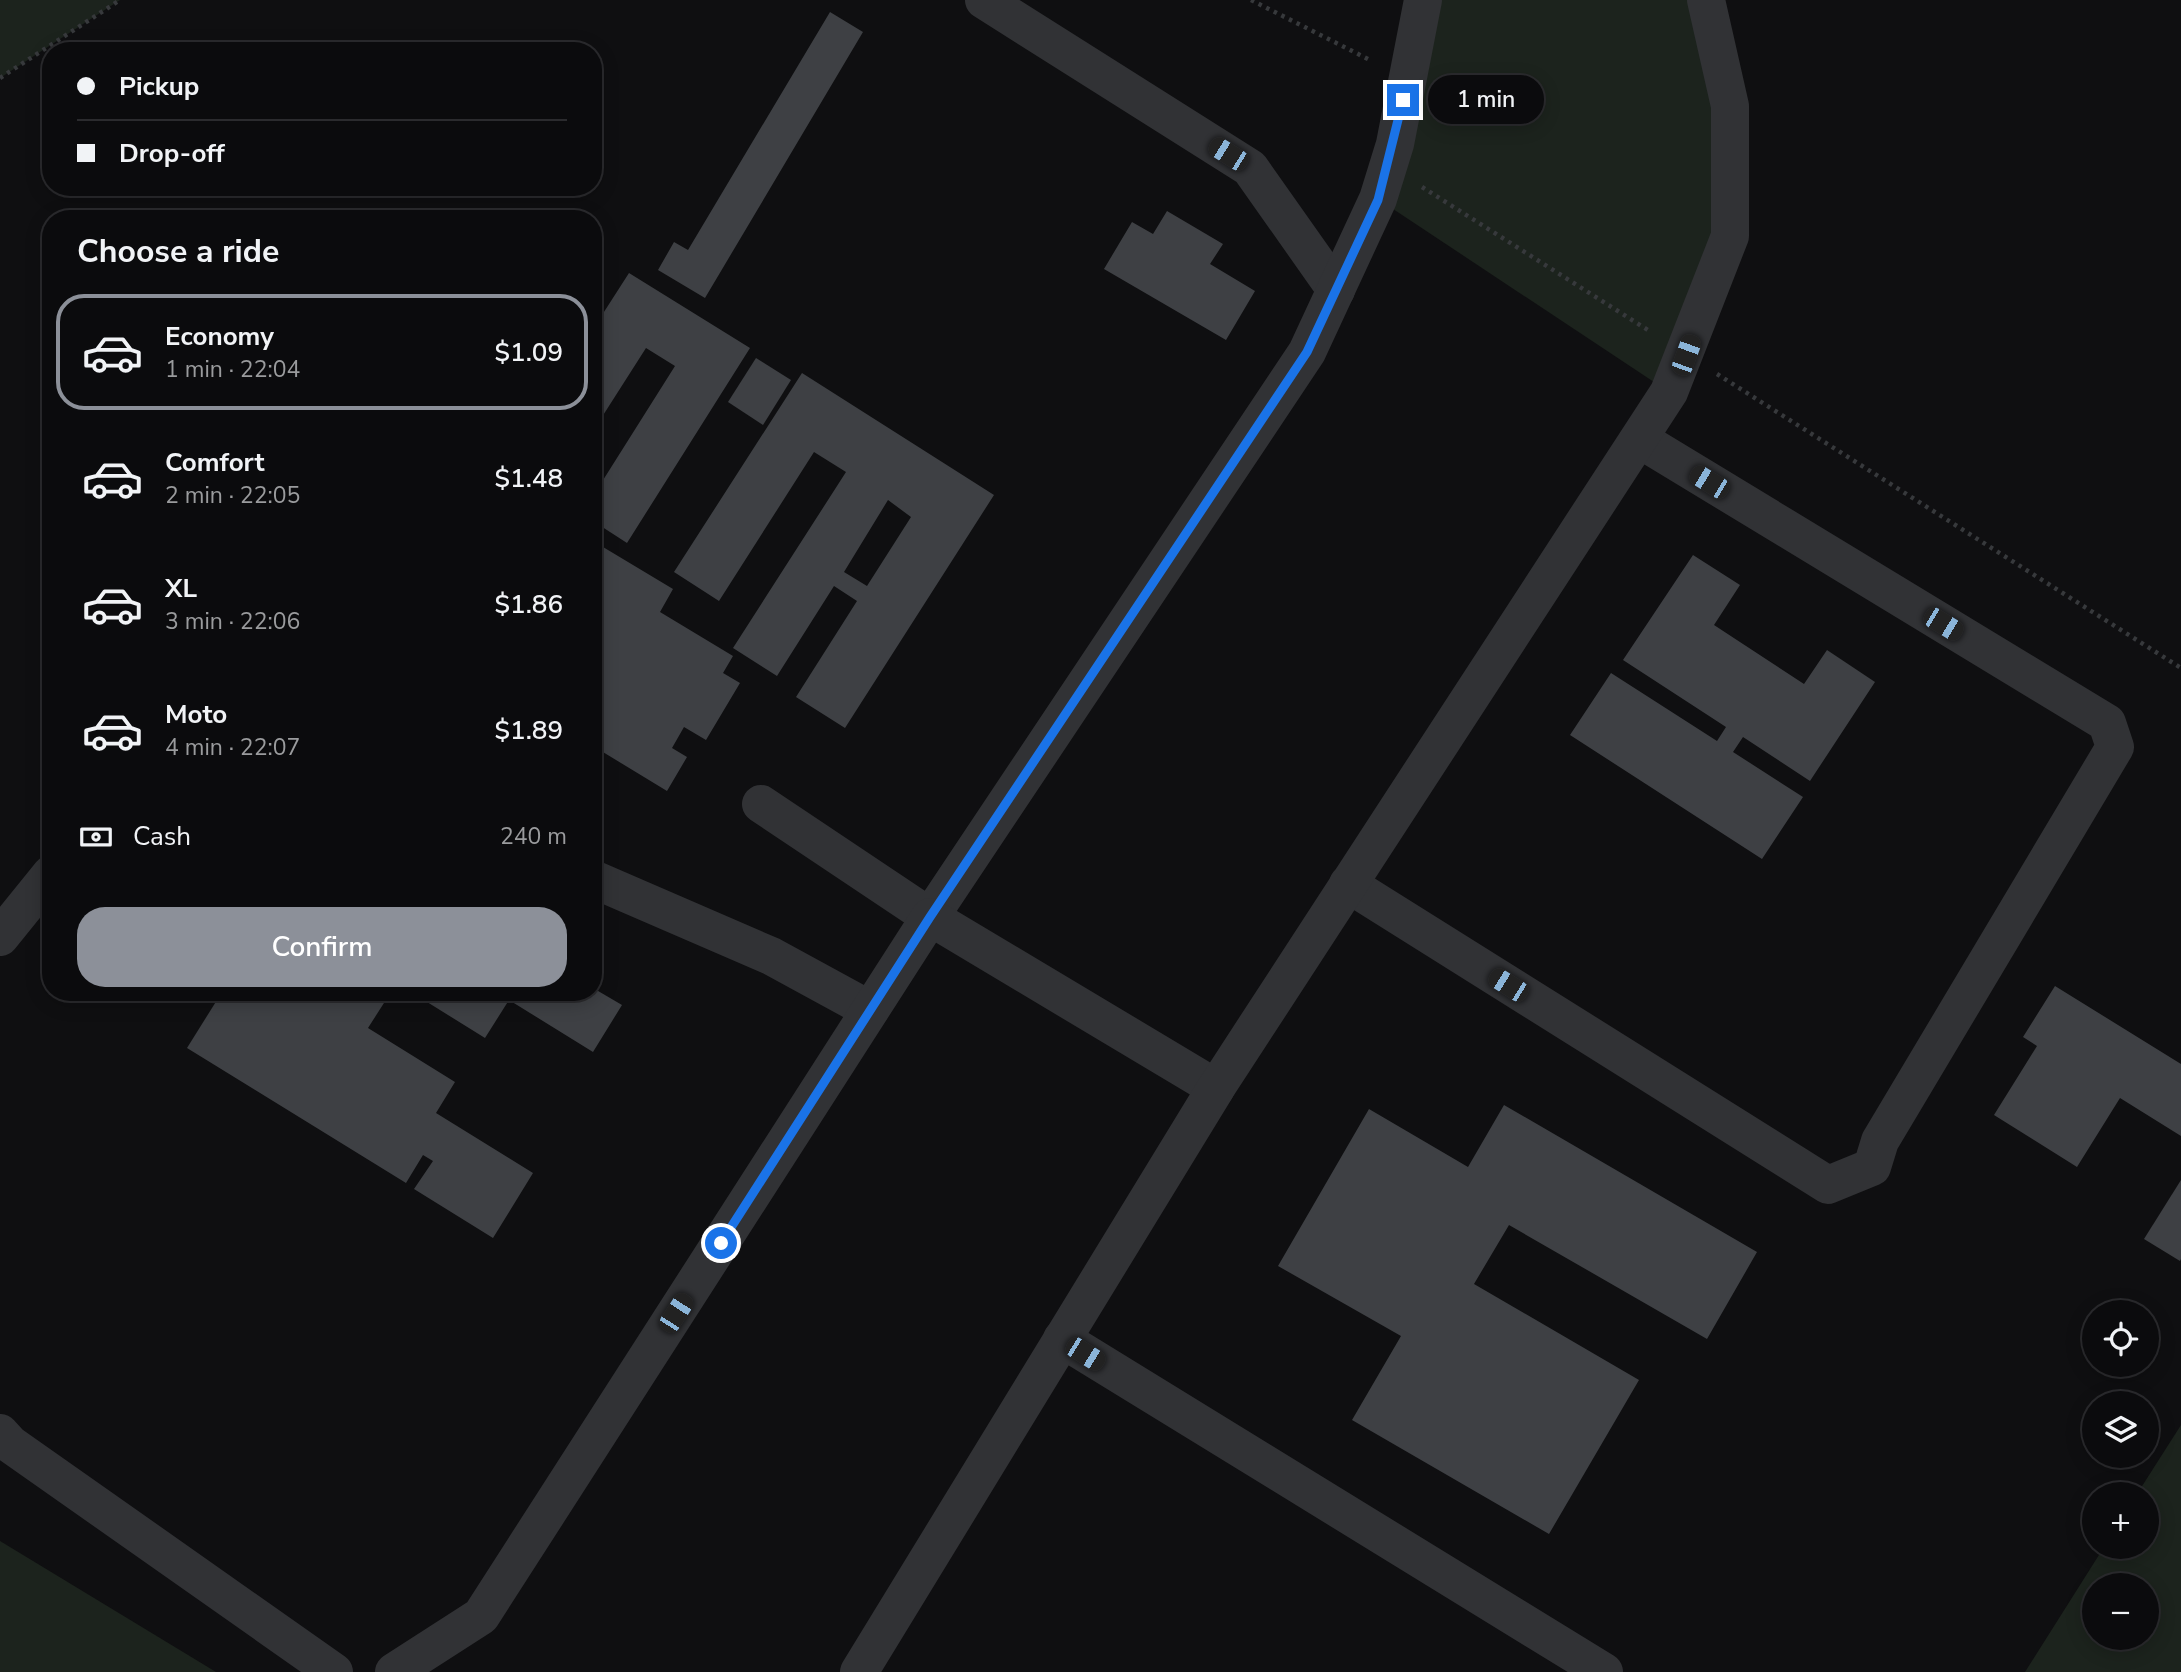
<!DOCTYPE html>
<meta charset="utf-8">
<style>
:root{--surface:#0b0b0d;--page:#19191b;--text:#f1f3f6;--muted:#9a9b9d;--line:#2b2b2e;--accent:#8c9099}
body{margin:0;font-family:"Nunito Sans",sans-serif;background:var(--page);color:var(--text);height:100vh;display:flex;flex-direction:column;font-size:26px;white-space:nowrap}
*{box-sizing:border-box;margin:0}
p{font-size:23px;color:var(--muted)}
.icon{flex:none;width:38px;height:38px;fill:none;stroke:currentColor;stroke-width:2;stroke-linecap:round;stroke-linejoin:round}
.map{position:relative;flex:1;overflow:hidden}
.panel{position:absolute;left:42px;top:210px;width:560px;height:791px;display:flex;flex-direction:column;background:var(--surface);border-radius:28px;box-shadow:0 4px 18px #0003,0 0 0 2px var(--line)}
.panel>*{flex:none}
.hud{position:absolute;left:42px;top:42px;width:560px;height:154px;border-radius:28px;box-shadow:0 4px 18px #0003,0 0 0 2px var(--line);display:grid;align-content:center;height:154px;padding:0 35px;background:var(--surface)}
.controls{position:absolute;left:2082px;top:1300px;display:grid;gap:14px}
.controls a{display:grid;place-items:center;width:77px;height:77px;border-radius:50%;background:var(--surface);box-shadow:0 4px 18px #0003,0 0 0 2px var(--line);font-size:35px}
.end{position:absolute;width:32px;height:32px;margin:-16px;border:9px solid #1a73e8;background:#fff;box-shadow:0 0 0 4px #fff}
.from{border-radius:50%}
.bubble{position:absolute;height:49px;border-radius:24px;background:var(--surface);box-shadow:0 4px 18px #0003,0 0 0 2px var(--line);font-size:23px;font-weight:600;line-height:49px;text-align:center}
.car{position:absolute;width:21px;height:42px;margin:-21px -10px;border-radius:9px;box-shadow:0 0 5px 2px #0007;background:linear-gradient(#222 24%,#8ab4d8 0 40%,#222 0 76%,#8ab4d8 0 86%,#222 0)}
.hud b{display:flex;align-items:center;gap:24px;height:66px;font-size:26px}
.hud b+b{border-top:2px solid var(--line)}
.hud i{width:18px;height:18px;background:var(--text)}
ul{padding:0;list-style:none}
li{display:flex;align-items:center;gap:21px;height:116px;margin:0 14px 10px;padding:0 21px;border:4px solid transparent;border-radius:28px}
li div{flex:1}
li b{display:block;font-size:26px}
li em{font-style:normal;font-weight:600}
li.selected{border-color:var(--accent)}
li>.icon{width:63px;height:63px;stroke-width:1.5}
h2{padding:0 35px;font-size:32px;line-height:84px}
.pay{display:flex;align-items:center;gap:18px;height:77px;padding:0 35px;font-size:26px}
.pay p{margin-inline-start:auto}
.button{display:flex;gap:14px;margin-top:auto;padding:14px 35px}
.button a{flex:1;height:80px;border-radius:28px;background:var(--accent);color:#fff;font-size:28px;font-weight:600;line-height:80px;text-align:center}
.map>svg:first-child{display:block}
.green{fill:#1c231d;fill-rule:evenodd}
.building{fill:#3e4044;fill-rule:evenodd}
.lines{fill:none;stroke-linecap:round;stroke-linejoin:round}
.path{stroke:#37393c;stroke-width:4.5;stroke-dasharray:3.5 5;stroke-linecap:butt}
.minor{stroke:#313235;stroke-width:38}
.route{stroke:#1a73e8;stroke-width:9}
</style>
<div class="map">
<svg width="2181" height="1672" viewBox="0 0 2181 1672">
<rect width="100%" height="100%" fill="#0f0f11"/>
<g class="green">
<path d="M0 0H120L0 78Z"/>
<path d="M1423 0H1706L1730 236 1669 392 1378 199Z"/>
<path d="M2181 1425V1672H2025L2104 1547H2147V1494H2137ZM2095 1586H2147V1638H2095Z"/>
<path d="M0 1541 216 1672H0Z"/>
</g>
<g class="building">
<path d="M830 12 863 32 705 298 658 270 674 242 688 250Z"/>
<path d="M1167 211 1223 244 1210 264 1255 291 1226 340 1104 269 1132 222 1153 234Z"/>
<path d="M629 273 750 348 627 543 593 521V496L675 366 646 348 593 431V329Z"/>
<path d="M756 358 791 380 763 425 728 402Z"/>
<path d="M802 373 994 495 845 728 796 697 857 601 834 586 777 676 733 648 846 472 814 452 719 601 674 572ZM888 500 911 517 867 586 844 572Z"/>
<path d="M593 541 673 589 660 612 733 656 723 673 740 683 706 740 684 727 672 748 687 757 667 791 593 746V705L602 690 593 684Z"/>
<path d="M1693 555 1740 585 1714 625 1804 684 1827 650 1875 682 1810 781 1743 737 1733 752 1803 797 1762 859 1570 735 1611 673 1717 741 1726 727 1623 660Z"/>
<path d="M2055 986 2181 1064V1136L2120 1098 2077 1167 1994 1115 2037 1046 2023 1037Z"/>
<path d="M593 988 622 1005 593 1052 509 1000 485 1038 411 992H593Z"/>
<path d="M222 992H391L368 1028 455 1082 436 1113 533 1173 493 1238 414 1189 433 1161 423 1155 406 1183 187 1048Z"/>
<path d="M1504 1105 1757 1252 1707 1339 1509 1225 1474 1284 1639 1380 1549 1534 1352 1420 1401 1336 1278 1266 1369 1109 1468 1167Z"/>
<path d="M2181 1180V1259L2180 1261 2144 1239Z"/>
</g>
<g class="lines">
<g class="path">
<path d="M1251 0 1372 61"/>
<path d="M0 78 120 0"/>
<path d="M1422 187 1651 332"/>
<path d="M1717 374 2181 668"/>
</g>
<g class="minor">
<path d="M984 0 1250 168 1336 290"/>
<path d="M761 804 930 917 1307 352 1378 199 1395 144 1423 0"/>
<path d="M593 879 771 956 870 1010"/>
<path d="M1348 884 1828 1185 1872 1167 1880 1141 2115 747 2107 723 1639 439"/>
<path d="M0 937 51 874"/>
<path d="M1062 1339 1604 1672"/>
<path d="M0 1433 10 1444 334 1672"/>
<path d="M394 1672 481 1616 930 917 1216 1088"/>
<path d="M859 1672 1216 1088 1669 392 1730 236V106L1706 0"/>
</g>
</g>
<g class="lines">
<path class="route" d="M721 1243 930 917 1307 352 1378 200 1403 100"/>
</g>
</svg>
<div class="controls">
<a><svg class="icon" aria-label="locate" viewBox="0 0 24 24"><circle cx="12" cy="12" r="6"/><path d="M12 2v4M12 18v4M2 12h4M18 12h4"/></svg></a>
<a><svg class="icon" aria-label="layers" viewBox="0 0 24 24"><path d="M12 4l9 5-9 5-9-5zM3 14l9 5 9-5"/></svg></a>
<a>+</a>
<a>−</a>
</div>
<i class="end from" style="left:721px;top:1243px"></i>
<i class="end" style="left:1403px;top:100px"></i>
<div class="bubble" style="left:1428px;top:75px;width:116px">1 min</div>
<i class="car" style="left:1228px;top:154px;rotate:302deg"></i>
<i class="car" style="left:1686px;top:355px;rotate:20deg"></i>
<i class="car" style="left:1709px;top:482px;rotate:301deg"></i>
<i class="car" style="left:1943px;top:624px;rotate:121deg"></i>
<i class="car" style="left:1508px;top:985px;rotate:302deg"></i>
<i class="car" style="left:676px;top:1313px;rotate:33deg"></i>
<i class="car" style="left:1085px;top:1354px;rotate:122deg"></i>
<div class="hud">
<b><i class="from"></i>Pickup</b>
<b><i></i>Drop-off</b>
</div>
<section class="panel">
<h2>Choose a ride</h2>
<ul>
<li class="selected"><svg class="icon" aria-label="car" viewBox="0 0 24 24"><path d="M5 17H2v-5l4-1 3-4h7l3 4 3 1v5h-3M9 17h6M6 11h13"/><circle cx="7" cy="17" r="2"/><circle cx="17" cy="17" r="2"/></svg><div><b>Economy</b><p>1 min · 22:04</p></div><em>$1.09</em></li>
<li><svg class="icon" aria-label="car" viewBox="0 0 24 24"><path d="M5 17H2v-5l4-1 3-4h7l3 4 3 1v5h-3M9 17h6M6 11h13"/><circle cx="7" cy="17" r="2"/><circle cx="17" cy="17" r="2"/></svg><div><b>Comfort</b><p>2 min · 22:05</p></div><em>$1.48</em></li>
<li><svg class="icon" aria-label="car" viewBox="0 0 24 24"><path d="M5 17H2v-5l4-1 3-4h7l3 4 3 1v5h-3M9 17h6M6 11h13"/><circle cx="7" cy="17" r="2"/><circle cx="17" cy="17" r="2"/></svg><div><b>XL</b><p>3 min · 22:06</p></div><em>$1.86</em></li>
<li><svg class="icon" aria-label="car" viewBox="0 0 24 24"><path d="M5 17H2v-5l4-1 3-4h7l3 4 3 1v5h-3M9 17h6M6 11h13"/><circle cx="7" cy="17" r="2"/><circle cx="17" cy="17" r="2"/></svg><div><b>Moto</b><p>4 min · 22:07</p></div><em>$1.89</em></li>
</ul>
<div class="pay"><svg class="icon" aria-label="cash" viewBox="0 0 24 24"><path d="M3 7h18v10H3z"/><circle cx="12" cy="12" r="2"/></svg>Cash<p>240 m</p></div>
<div class="button"><a>Confirm</a></div>
</section>
</div>
